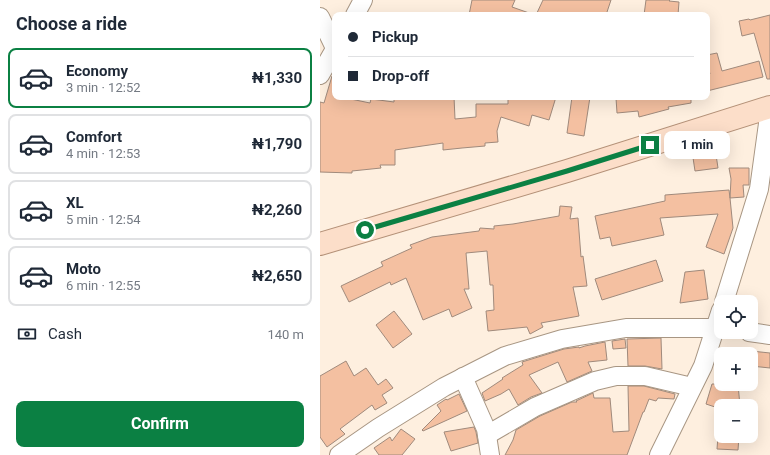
<!DOCTYPE html>
<meta charset="utf-8">
<style>
:root{--surface:#fff;--page:#f2f2f3;--text:#1f2937;--muted:#747a83;--line:#e0e1e3;--accent:#0b8043}
body{margin:0;font-family:Roboto,sans-serif;background:var(--page);color:var(--text);height:100vh;display:flex;flex-direction:column;font-size:15px;white-space:nowrap}
*{box-sizing:border-box;margin:0}
p{font-size:13px;color:var(--muted)}
.icon{flex:none;width:22px;height:22px;fill:none;stroke:currentColor;stroke-width:2;stroke-linecap:round;stroke-linejoin:round}
.map{position:relative;flex:1;overflow:hidden}
.sheet{display:flex;flex-direction:column;background:var(--surface);width:320px}
.sheet>*{flex:none}
.hud{position:absolute;left:12px;top:12px;width:378px;height:88px;border-radius:8px;box-shadow:0 4px 16px #0002;display:grid;align-content:center;height:88px;padding:0 16px;background:var(--surface)}
.fabs{position:absolute;left:394px;top:295px;display:grid;gap:8px}
.fabs a{display:grid;place-items:center;width:44px;height:44px;border-radius:8px;background:var(--surface);box-shadow:0 4px 16px #0002;font-size:20px}
.end{position:absolute;width:18px;height:18px;margin:-9px;border:5px solid #0b8043;background:#fff;box-shadow:0 0 0 2px #fff}
.from{border-radius:50%}
.bubble{position:absolute;height:28px;border-radius:8px;background:var(--surface);box-shadow:0 4px 16px #0002;font-size:13px;font-weight:700;line-height:28px;text-align:center}
.hud b{display:flex;align-items:center;gap:14px;height:38px;font-size:15px}
.hud b+b{border-top:1px solid var(--line)}
.hud i{width:10px;height:10px;background:var(--text)}
ul{padding:0;list-style:none}
li{display:flex;align-items:center;gap:12px;height:60px;margin:0 8px 6px;padding:0 8px;border:2px solid var(--line);border-radius:8px}
li div{flex:1}
li b{display:block;font-size:15px}
li em{font-style:normal;font-weight:700}
li.current{border-color:var(--accent)}
li>.icon{width:36px;height:36px;stroke-width:1.5}
h2{padding:0 16px;font-size:18px;line-height:48px}
.pay{display:flex;align-items:center;gap:10px;height:44px;padding:0 16px;font-size:15px}
.pay p{margin-inline-start:auto}
.cta{display:flex;gap:8px;margin-top:auto;padding:8px 16px}
.cta a{flex:1;height:46px;border-radius:8px;background:var(--accent);color:#fff;font-size:16px;font-weight:700;line-height:46px;text-align:center}
main{display:flex;flex:1;min-height:0}
.map>svg:first-child{display:block}
.building{fill:#f4c0a1;stroke:#a08a7c}
.lines{fill:none;stroke-linecap:round;stroke-linejoin:round}
.minor-casing{stroke:#a89683;stroke-width:20}
.major-casing{stroke:#b49178;stroke-width:24}
.minor{stroke:#fff;stroke-width:18}
.major{stroke:#fcdec9;stroke-width:22}
.route{stroke:#0b8043;stroke-width:5}
</style>
<main>
<section class="sheet">
<h2>Choose a ride</h2>
<ul>
<li class="current"><svg class="icon" aria-label="car" viewBox="0 0 24 24"><path d="M5 17H2v-5l4-1 3-4h7l3 4 3 1v5h-3M9 17h6M6 11h13"/><circle cx="7" cy="17" r="2"/><circle cx="17" cy="17" r="2"/></svg><div><b>Economy</b><p>3 min · 12:52</p></div><em>₦1,330</em></li>
<li><svg class="icon" aria-label="car" viewBox="0 0 24 24"><path d="M5 17H2v-5l4-1 3-4h7l3 4 3 1v5h-3M9 17h6M6 11h13"/><circle cx="7" cy="17" r="2"/><circle cx="17" cy="17" r="2"/></svg><div><b>Comfort</b><p>4 min · 12:53</p></div><em>₦1,790</em></li>
<li><svg class="icon" aria-label="car" viewBox="0 0 24 24"><path d="M5 17H2v-5l4-1 3-4h7l3 4 3 1v5h-3M9 17h6M6 11h13"/><circle cx="7" cy="17" r="2"/><circle cx="17" cy="17" r="2"/></svg><div><b>XL</b><p>5 min · 12:54</p></div><em>₦2,260</em></li>
<li><svg class="icon" aria-label="car" viewBox="0 0 24 24"><path d="M5 17H2v-5l4-1 3-4h7l3 4 3 1v5h-3M9 17h6M6 11h13"/><circle cx="7" cy="17" r="2"/><circle cx="17" cy="17" r="2"/></svg><div><b>Moto</b><p>6 min · 12:55</p></div><em>₦2,650</em></li>
</ul>
<div class="pay"><svg class="icon" aria-label="cash" viewBox="0 0 24 24"><path d="M3 7h18v10H3z"/><circle cx="12" cy="12" r="2"/></svg>Cash<p>140 m</p></div>
<div class="cta"><a>Confirm</a></div>
</section>
<div class="map">
<svg width="450" height="455" viewBox="0 0 450 455">
<rect width="100%" height="100%" fill="#feefdf"/>
<g class="building">
<path d="M152 0H195L192 7 212 14 211 15H149Z"/>
<path d="M223 0H291L286 15H216Z"/>
<path d="M326 0H350L349 1 359 2 358 15H324Z"/>
<path d="M450 15V79H447L434 33 422 36 419 21 429 19 430 20Z"/>
<path d="M397 53 402 71 439 61 443 77 387 91V74H390L387 63V55Z"/>
<path d="M12 76H15V97H21L50 103 51 99 74 102V97L107 99V97H134L135 119 156 117V104H188V97H236L229 120 212 115 209 126 181 117 177 131 178 142 165 143V146L142 148 123 150V143L75 150V165H60L61 168 32 171V173L0 172V102L4 103Z"/>
<path d="M252 97H270L264 136 247 133Z"/>
<path d="M306 97H371V103L348 107 349 109 319 117 318 111 297 113 296 98Z"/>
<path d="M395 148 398 168 375 171 372 151Z"/>
<path d="M409 168H429V185H423L424 197 410 198 413 228 404 254 386 247 398 214 340 218 344 235 292 246 290 237 280 239 275 216 345 201V195L409 190 410 198 411 179Z"/>
<path d="M240 206 252 207 250 219 258 218 261 257 263 256 267 286 253 287 259 316 221 323 223 327 210 334 207 327 168 331 166 311 174 310 173 285H170L167 251 146 253 149 289H144L152 308 132 317 129 309 103 320 86 278 71 285 70 282 29 302 21 286 63 266 61 262 92 248 90 245 112 237 159 231 160 228 174 229V226L193 224 239 216Z"/>
<path d="M336 260 343 281 282 300 275 279Z"/>
<path d="M384 270 388 299 360 303 365 272Z"/>
<path d="M74 311 92 334 73 348 56 325Z"/>
<path d="M341 338 342 369 325 366H308L307 339Z"/>
<path d="M305 339 306 348 293 349 292 341Z"/>
<path d="M285 342 287 360 268 362 272 371 247 382 238 362 209 375 222 393 211 397 198 405 189 389 181 394 165 401 162 393 183 379 182 378 203 365 202 362 244 349 259 347V348L265 346Z"/>
<path d="M431 351 450 353V368L431 366Z"/>
<path d="M26 361 34 376 46 368 58 385 66 379 73 388 62 395 67 403 55 410 52 405 20 429 25 434 7 447 0 437V376Z"/>
<path d="M392 384H418L420 406H401V409L386 404Z"/>
<path d="M308 386H324L355 394 354 399 338 398 336 401 329 399 324 412H323L307 455H185L193 440 196 430 220 416 252 402H257L256 401 273 393 274 398H290L293 432 309 431Z"/>
<path d="M139 394 147 411 103 431 102 430 121 411 117 405 126 399 127 400Z"/>
<path d="M154 427 156 432 158 443 131 451 124 432Z"/>
<path d="M81 429 95 439 82 455H59L54 448 70 437 72 441Z"/>
<path d="M398 436H419L418 450 397 449Z"/>
</g>
<g class="lines">
<g class="minor-casing">
<g id="minor">
<path d="M35 15 43 0"/>
<path d="M0 17 15 48"/>
<path d="M0 75 15 49"/>
<path d="M404 302 439 189 450 109"/>
<path d="M429 332 450 335"/>
<path d="M143 377 166 429 170 455"/>
<path d="M167 435 215 407 275 381 296 376H325L372 387"/>
<path d="M19 455 58 428 124 387 185 356 242 339 306 328H401"/>
<path d="M339 455 383 366 401 310"/>
</g>
</g>
<g class="major-casing">
<path id="major" d="M0 244 247 171 450 107"/>
</g>
<use href="#minor" class="minor"/>
<use href="#major" class="major"/>
</g>
<g class="lines">
<path class="route" d="M45 230 247 171 330 145"/>
</g>
</svg>
<div class="fabs">
<a><svg class="icon" aria-label="locate" viewBox="0 0 24 24"><circle cx="12" cy="12" r="6"/><path d="M12 2v4M12 18v4M2 12h4M18 12h4"/></svg></a>
<a>+</a>
<a>−</a>
</div>
<i class="end from" style="left:45px;top:230px"></i>
<i class="end" style="left:330px;top:145px"></i>
<div class="bubble" style="left:344px;top:131px;width:66px">1 min</div>
<div class="hud">
<b><i class="from"></i>Pickup</b>
<b><i></i>Drop-off</b>
</div>
</div>
</main>
